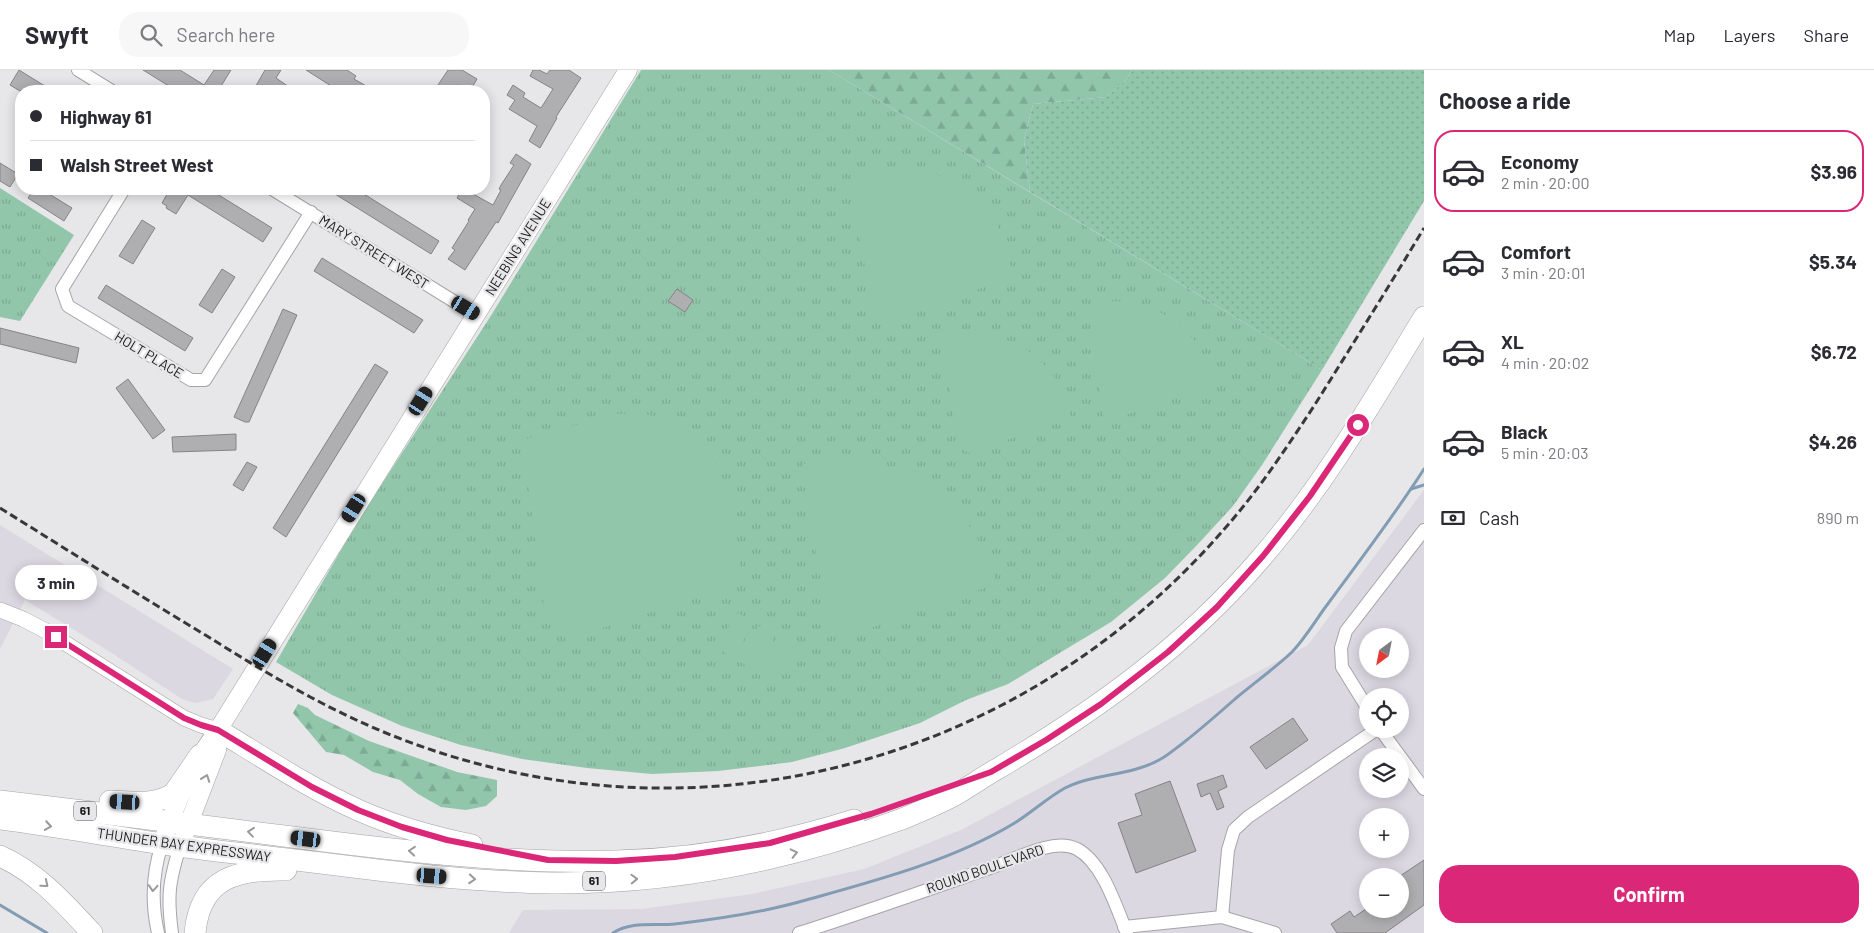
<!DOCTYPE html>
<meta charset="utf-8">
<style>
:root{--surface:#fff;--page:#f7f7f7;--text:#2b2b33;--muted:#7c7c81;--line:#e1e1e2;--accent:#db2777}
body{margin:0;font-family:Barlow,sans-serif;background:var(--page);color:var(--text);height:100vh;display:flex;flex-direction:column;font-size:19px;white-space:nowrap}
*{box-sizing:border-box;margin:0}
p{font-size:16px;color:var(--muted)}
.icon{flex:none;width:28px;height:28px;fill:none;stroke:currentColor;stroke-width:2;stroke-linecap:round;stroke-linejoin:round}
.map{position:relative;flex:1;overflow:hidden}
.drawer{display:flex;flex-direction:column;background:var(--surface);width:450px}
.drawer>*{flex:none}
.banner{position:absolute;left:15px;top:15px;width:475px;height:110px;border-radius:20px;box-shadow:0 2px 12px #0003;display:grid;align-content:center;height:110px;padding:0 15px;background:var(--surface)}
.needle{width:32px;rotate:212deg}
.controls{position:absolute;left:1359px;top:558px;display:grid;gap:10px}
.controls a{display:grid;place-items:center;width:50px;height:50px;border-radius:50%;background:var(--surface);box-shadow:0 2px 12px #0003;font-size:25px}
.end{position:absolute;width:22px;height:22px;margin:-11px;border:6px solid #db2777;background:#fff;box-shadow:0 0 0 2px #fff}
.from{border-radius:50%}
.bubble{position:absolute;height:35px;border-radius:18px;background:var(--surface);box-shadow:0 2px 12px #0003;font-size:16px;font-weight:700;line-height:35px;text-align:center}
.car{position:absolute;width:15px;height:30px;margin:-15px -8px;border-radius:6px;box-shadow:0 0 4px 1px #0007;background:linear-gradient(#222 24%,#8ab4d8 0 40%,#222 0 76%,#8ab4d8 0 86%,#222 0)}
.banner b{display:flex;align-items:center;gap:18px;height:48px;font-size:19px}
.banner b+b{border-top:1px solid var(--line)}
.banner i{width:12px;height:12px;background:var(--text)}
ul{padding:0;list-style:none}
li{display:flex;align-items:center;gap:15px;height:82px;margin:0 10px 8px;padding:0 5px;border:2px solid transparent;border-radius:20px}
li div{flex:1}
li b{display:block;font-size:19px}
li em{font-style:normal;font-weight:700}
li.active{border-color:var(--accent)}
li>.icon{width:45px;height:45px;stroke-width:1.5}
h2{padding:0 15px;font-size:22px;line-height:60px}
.pay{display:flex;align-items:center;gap:12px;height:55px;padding:0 15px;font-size:19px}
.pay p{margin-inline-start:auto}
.button{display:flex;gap:10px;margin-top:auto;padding:10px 15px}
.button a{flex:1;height:58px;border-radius:20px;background:var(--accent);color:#fff;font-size:20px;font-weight:700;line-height:58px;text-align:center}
header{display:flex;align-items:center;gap:30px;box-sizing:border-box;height:70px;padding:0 25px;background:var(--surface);border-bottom:1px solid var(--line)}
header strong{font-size:24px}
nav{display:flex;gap:28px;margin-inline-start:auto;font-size:18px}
.search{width:350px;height:45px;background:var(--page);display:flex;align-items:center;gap:12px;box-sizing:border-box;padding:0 18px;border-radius:20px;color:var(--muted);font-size:19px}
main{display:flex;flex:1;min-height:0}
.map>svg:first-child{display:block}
.built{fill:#dcd8e2;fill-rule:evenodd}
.grass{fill:url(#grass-dots)}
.forest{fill:url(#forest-firs)}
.park{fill:url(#park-tufts)}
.garden{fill:#91c6aa}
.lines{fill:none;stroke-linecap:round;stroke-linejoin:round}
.stream{stroke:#829cb4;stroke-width:3}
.building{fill:#afaeb1;stroke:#858386}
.minor-casing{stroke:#a5a4a7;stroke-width:14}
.tertiary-casing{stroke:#a5a4a7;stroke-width:16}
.secondary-casing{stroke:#a5a4a7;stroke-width:19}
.trunk-casing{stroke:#a5a4a7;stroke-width:22}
.minor{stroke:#fff;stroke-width:12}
.tertiary{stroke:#fff;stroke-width:15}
.secondary{stroke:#fff;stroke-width:18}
.trunk{stroke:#fff;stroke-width:21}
.rail{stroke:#383839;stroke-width:3;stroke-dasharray:8 4;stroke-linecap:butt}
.oneway{stroke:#999}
.route{stroke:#db2777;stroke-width:6}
.labels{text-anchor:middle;stroke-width:4.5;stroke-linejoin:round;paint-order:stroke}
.shield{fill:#e7e6e9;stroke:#59595a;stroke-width:1}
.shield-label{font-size:12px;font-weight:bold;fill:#1c1c1d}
.street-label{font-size:14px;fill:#1c1c1d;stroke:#e7e6e9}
</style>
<header>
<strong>Swyft</strong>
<div class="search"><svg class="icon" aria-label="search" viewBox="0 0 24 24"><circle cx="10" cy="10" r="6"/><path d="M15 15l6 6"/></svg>Search here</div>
<nav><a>Map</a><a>Layers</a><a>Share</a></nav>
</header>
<main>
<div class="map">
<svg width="1424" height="863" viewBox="0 0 1424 863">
<defs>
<pattern id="grass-dots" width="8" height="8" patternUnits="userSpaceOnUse" patternTransform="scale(1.25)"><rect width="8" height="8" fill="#91c6aa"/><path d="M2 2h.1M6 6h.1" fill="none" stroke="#7caa92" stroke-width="1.8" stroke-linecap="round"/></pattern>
<pattern id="forest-firs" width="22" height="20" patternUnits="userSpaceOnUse" patternTransform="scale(1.25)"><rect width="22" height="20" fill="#91c6aa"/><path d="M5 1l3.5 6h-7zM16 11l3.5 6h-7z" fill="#7caa92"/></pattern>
<pattern id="park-tufts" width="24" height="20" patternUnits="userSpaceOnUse" patternTransform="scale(1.25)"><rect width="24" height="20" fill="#91c6aa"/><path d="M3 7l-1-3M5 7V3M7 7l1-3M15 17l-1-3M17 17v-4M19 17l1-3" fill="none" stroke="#7caa92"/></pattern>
</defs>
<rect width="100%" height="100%" fill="#e7e6e9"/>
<g class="built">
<path d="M1424 420V863H509L523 840 641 839 752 824 864 799 961 760 1308 575ZM1368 566H1400V599H1368ZM1368 626H1400V659H1368ZM1368 686H1400V719H1368ZM1368 746H1400V779H1368ZM1368 806H1400V839H1368Z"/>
<path d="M0 455 233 599 213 629 195 633 182 629 104 578 25 530 0 579Z"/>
</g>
<path class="grass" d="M1132 0H1424V131L1322 300 1030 122 1024 70 1033 34 1106 27 1127 9Z"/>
<g class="forest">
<path d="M829 0H1132L1127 9 1106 27 1033 34 1024 70 1030 122Z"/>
<path d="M298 634 308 638 315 645 369 671 457 702 497 710V726L486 736 466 740 441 737 418 724 400 710 373 702 344 685 326 682 293 643Z"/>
</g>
<g class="park">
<path d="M641 0H829L1322 300 1262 395 1233 436 1199 473 1165 508 1111 552 1008 614 966 630 920 653 845 678 792 692 718 701 652 704 587 698 522 689 461 675 402 656 332 625 276 592 358 451 492 244Z"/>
<path d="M0 118 74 165 20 251 0 247Z"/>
</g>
<g class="garden">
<path d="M905 98C972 105 1003 142 1012 206L890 253 872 242 851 109Z"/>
<path d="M1115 231C1169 235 1201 264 1216 315L1110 350 1103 345 1090 234Z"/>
<path d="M960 263C1022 263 1054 290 1072 348L969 383 958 377 943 267Z"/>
<path d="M643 343C651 346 661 347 669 351 735 384 733 447 743 512L581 565C563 567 553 561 545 545L522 370 615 344Z"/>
<path d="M837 390C848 391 860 390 871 392 920 402 960 434 983 478 989 489 992 502 996 514L845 567 828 557 802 394Z"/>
<path d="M738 543 754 553 733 588 716 577Z"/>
<path d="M759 556 775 566 754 601 737 590Z"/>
<path d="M779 569 796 579 774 614 758 604Z"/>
</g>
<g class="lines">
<g class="stream">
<path d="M1411 419 1424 415"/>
<path d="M0 835 47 863"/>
<path d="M613 863C631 851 655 856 675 854 718 849 765 842 806 830 874 811 951 791 1013 754 1031 743 1047 728 1065 718 1095 703 1130 706 1159 690 1167 686 1175 679 1183 673 1201 659 1218 644 1235 629 1254 613 1274 599 1292 582 1306 567 1315 551 1327 535 1360 490 1394 446 1424 399"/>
</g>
</g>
<g class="building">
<path d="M19 0 53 21H20L10 15Z"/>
<path d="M143 0H180L204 15 214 0H231L218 21H177Z"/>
<path d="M265 0H281L276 8 295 21H253Z"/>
<path d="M306 0H347L356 6 354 9 375 21H339Z"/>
<path d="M448 0H462L477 9 470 21H466L456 15 452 21H434Z"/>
<path d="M533 0H539L547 4 550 0H569L581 8 556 47 557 48 540 78 529 71 537 56 509 39 515 30 507 25 513 15 525 23 523 27 541 38 553 19 530 6Z"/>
<path d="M516 84 531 94 498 153 496 152 465 200 448 189 455 180 452 178 469 151 468 150 475 139 457 128 462 119H464L493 135 501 120 499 119 501 115 514 95 510 93Z"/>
<path d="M0 93 18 104 10 117 0 111Z"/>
<path d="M34 119H41L72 138 64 151 28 128Z"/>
<path d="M170 119H209L272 158 263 172 188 125 176 144 166 138 167 136 162 133Z"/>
<path d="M327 119H356L439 171 431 184Z"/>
<path d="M142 150 155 158 133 194 119 186Z"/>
<path d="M322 188 423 250 414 263 314 201Z"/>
<path d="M222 199 235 207 212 243 199 235Z"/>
<path d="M106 215 193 268 185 281 98 228Z"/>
<path d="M677 219 693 230 685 242 668 231Z"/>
<path d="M283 239 297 245 249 352H245L234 347Z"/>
<path d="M0 258 79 278 76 293 0 274Z"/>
<path d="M375 294 388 302 286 467 273 458Z"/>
<path d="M128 309 165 360 153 369 116 318Z"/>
<path d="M236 364V380L173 382 172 367Z"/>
<path d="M247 392 257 397 243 421 233 415Z"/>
<path d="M1293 648 1308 670 1266 699 1250 677Z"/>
<path d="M1223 705 1227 717 1218 721 1224 737 1217 740 1210 723 1201 727 1197 714Z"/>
<path d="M1170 711 1196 781 1136 803 1118 753 1142 745 1135 724Z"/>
<path d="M1424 790V835L1385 863H1337L1331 854 1350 841 1354 847 1366 839H1400V806Z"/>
</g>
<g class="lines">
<g class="minor-casing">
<g id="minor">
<path d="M78 0 112 21"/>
<path d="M124 119 62 219 68 236 191 310H205L311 142"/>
<path d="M272 119 476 245"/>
<path d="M1368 639 1342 597 1341 578 1346 561 1424 460"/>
<path d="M1380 659 1424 719"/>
<path d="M1222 847 1228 780 1234 760 1248 747 1377 659"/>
<path d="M1124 857 1222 847 1275 863"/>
<path d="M158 863C151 832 152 804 162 774"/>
<path d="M172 863C167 826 169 812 180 776"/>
<path d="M799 863C862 843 924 821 987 799 1006 793 1024 783 1044 778 1055 775 1067 774 1077 779 1103 793 1116 837 1127 863"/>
</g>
</g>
<g class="tertiary-casing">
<path id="tertiary" d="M0 540 23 549 46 561 184 648 201 655 218 660"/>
</g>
<g class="secondary-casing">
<g id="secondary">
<path d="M184 766 217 680 218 663"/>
<path d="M162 774C175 733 193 694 218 660L628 0"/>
</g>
</g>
<g class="trunk-casing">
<g id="trunk">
<path d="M218 660C264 688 309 718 358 740 394 756 433 767 472 775"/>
<path d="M0 731C95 742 189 754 284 766 393 780 505 794 616 791 696 789 778 774 854 750"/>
<path d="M110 731C132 732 156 736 174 723L200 685"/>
<path d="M0 749C55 756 110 766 164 774 214 781 263 786 313 792 392 802 472 812 552 813 672 814 790 790 902 749 919 742 938 734 955 725 969 717 983 707 997 699 1097 640 1186 576 1262 487 1325 414 1374 329 1424 247"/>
<path d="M0 786C38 803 64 833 92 863"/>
<path d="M195 863C200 807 238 799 286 800"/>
</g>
</g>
<use href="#minor" class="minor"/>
<use href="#tertiary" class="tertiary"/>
<use href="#secondary" class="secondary"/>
<use href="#trunk" class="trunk"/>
<path class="rail" d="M0 438C69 481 137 524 207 566 266 603 326 639 391 665 688 784 1019 698 1227 456 1260 418 1287 377 1314 336 1351 277 1388 218 1424 158"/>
</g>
<defs><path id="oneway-chevron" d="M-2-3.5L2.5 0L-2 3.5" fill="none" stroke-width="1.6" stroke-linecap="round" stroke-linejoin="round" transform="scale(1.25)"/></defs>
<g class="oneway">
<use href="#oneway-chevron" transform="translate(206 708) rotate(-70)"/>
<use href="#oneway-chevron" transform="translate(48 756) rotate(9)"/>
<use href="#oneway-chevron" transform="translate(251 762) rotate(-173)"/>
<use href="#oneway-chevron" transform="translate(412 781) rotate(-175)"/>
<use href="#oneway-chevron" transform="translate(794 783) rotate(-13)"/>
<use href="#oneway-chevron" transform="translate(472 809) rotate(4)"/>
<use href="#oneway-chevron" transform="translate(634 809) rotate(-2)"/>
<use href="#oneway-chevron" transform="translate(45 814) rotate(40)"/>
<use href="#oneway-chevron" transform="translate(153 818) rotate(94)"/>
</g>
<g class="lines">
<path class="route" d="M56 567 184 648 201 655 218 660 312 717 358 740 402 757 447 770 548 790 616 791 675 787 770 773 871 744 991 702 1046 670 1101 634 1168 582 1217 537 1263 486 1310 426 1358 355"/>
</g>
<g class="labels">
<g class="shield">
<rect x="74" y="731.5" width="22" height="19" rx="4"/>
<rect x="583" y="801.5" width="22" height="19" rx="4"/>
</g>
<g class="shield-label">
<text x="85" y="745">61</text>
<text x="594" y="815">61</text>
</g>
<g class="street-label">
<text transform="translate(518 177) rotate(-58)" y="5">NEEBING AVENUE</text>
<text transform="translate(374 182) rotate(32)" y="5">MARY STREET WEST</text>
<text transform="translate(149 285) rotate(31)" y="5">HOLT PLACE</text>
<text transform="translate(184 775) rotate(8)" y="5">THUNDER BAY EXPRESSWAY</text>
<text transform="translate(985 799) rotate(-19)" y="5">ROUND BOULEVARD</text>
</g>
</g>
</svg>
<div class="controls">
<a><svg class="needle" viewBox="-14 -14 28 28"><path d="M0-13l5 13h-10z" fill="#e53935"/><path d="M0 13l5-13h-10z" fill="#7c7c81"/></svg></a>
<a><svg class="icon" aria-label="locate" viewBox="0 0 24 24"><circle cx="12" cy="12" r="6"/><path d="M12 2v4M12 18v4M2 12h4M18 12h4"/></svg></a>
<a><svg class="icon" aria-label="layers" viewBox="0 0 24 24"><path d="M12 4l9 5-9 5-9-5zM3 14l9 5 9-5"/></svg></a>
<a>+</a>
<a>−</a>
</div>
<i class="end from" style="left:1358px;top:355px"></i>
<i class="end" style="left:56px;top:567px"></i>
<div class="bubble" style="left:15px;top:495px;width:82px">3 min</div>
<i class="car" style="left:466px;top:238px;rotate:121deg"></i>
<i class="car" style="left:421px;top:331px;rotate:32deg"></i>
<i class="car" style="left:354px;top:438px;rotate:212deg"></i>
<i class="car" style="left:265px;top:583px;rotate:31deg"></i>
<i class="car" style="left:125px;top:732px;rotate:273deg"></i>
<i class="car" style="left:306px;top:769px;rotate:277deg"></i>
<i class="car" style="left:432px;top:806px;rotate:94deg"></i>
<div class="banner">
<b><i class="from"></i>Highway 61</b>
<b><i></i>Walsh Street West</b>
</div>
</div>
<section class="drawer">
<h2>Choose a ride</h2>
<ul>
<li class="active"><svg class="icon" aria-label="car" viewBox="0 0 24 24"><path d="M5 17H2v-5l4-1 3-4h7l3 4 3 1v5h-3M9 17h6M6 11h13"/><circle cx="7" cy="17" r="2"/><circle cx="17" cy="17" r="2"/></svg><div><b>Economy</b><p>2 min · 20:00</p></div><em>$3.96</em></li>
<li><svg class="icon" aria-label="car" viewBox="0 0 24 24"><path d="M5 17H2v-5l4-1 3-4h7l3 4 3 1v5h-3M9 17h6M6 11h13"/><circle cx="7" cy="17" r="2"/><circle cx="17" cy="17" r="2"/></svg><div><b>Comfort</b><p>3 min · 20:01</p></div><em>$5.34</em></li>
<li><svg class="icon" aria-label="car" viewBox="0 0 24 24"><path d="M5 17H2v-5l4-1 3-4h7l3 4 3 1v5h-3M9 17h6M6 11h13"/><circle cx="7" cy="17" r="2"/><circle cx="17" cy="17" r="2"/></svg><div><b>XL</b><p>4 min · 20:02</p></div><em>$6.72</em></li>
<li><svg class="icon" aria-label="car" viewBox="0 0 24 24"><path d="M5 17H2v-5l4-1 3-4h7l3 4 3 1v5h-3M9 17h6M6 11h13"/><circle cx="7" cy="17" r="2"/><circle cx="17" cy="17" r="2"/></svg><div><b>Black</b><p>5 min · 20:03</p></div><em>$4.26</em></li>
</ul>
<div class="pay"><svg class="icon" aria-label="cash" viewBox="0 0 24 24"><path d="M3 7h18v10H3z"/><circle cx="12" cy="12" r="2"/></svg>Cash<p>890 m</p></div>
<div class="button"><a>Confirm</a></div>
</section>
</main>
